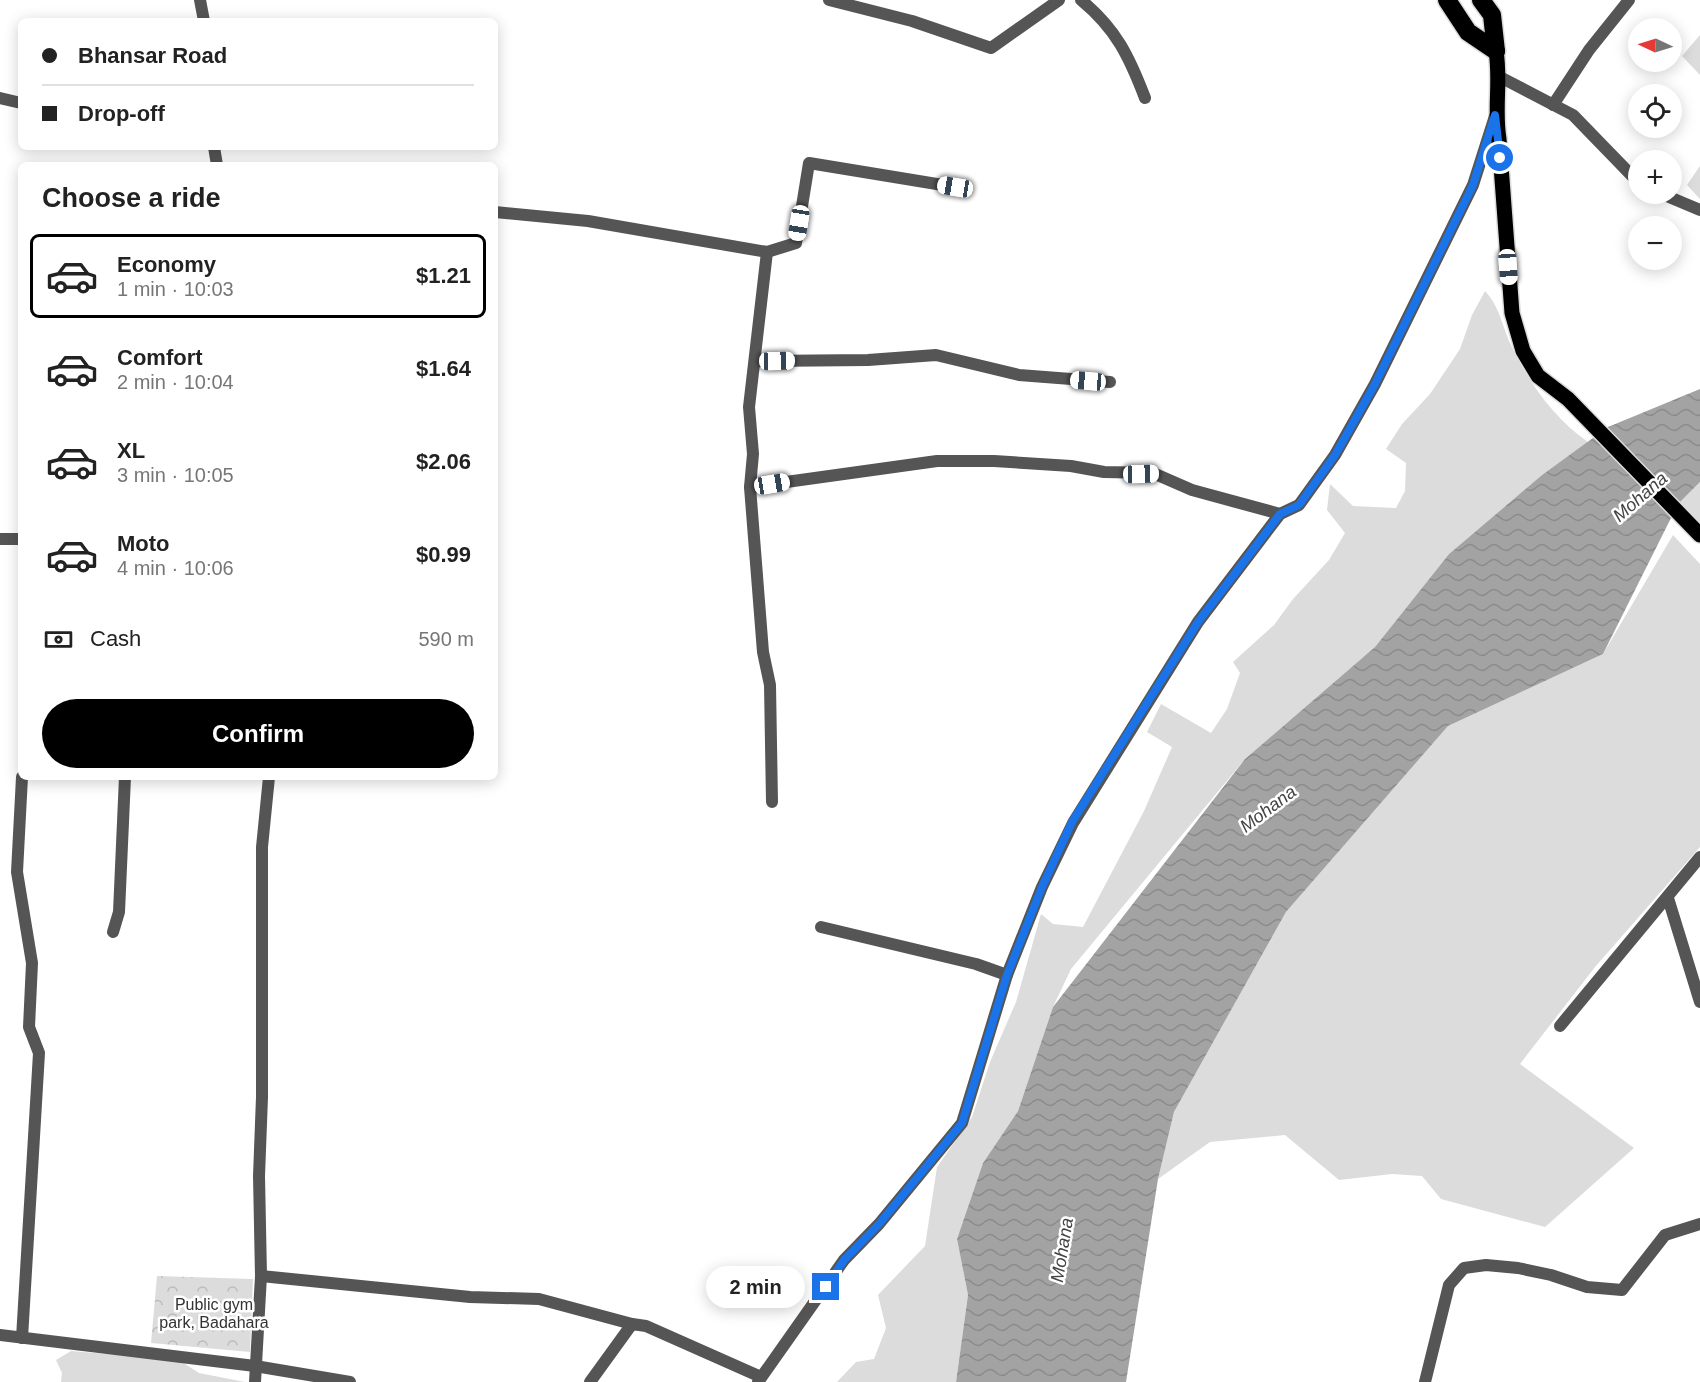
<!DOCTYPE html>
<meta charset="utf-8">
<style>
:root{--surface:#fff;--page:#f2f2f2;--text:#222;--muted:#767676;--line:#e0e0e0;--accent:#000}
body{margin:0;font-family:Arial,sans-serif;background:var(--page);color:var(--text);height:100vh;display:flex;flex-direction:column;font-size:22px;white-space:nowrap}
*{box-sizing:border-box;margin:0}
p{font-size:20px;color:var(--muted)}
.icon{flex:none;width:33px;height:33px;fill:none;stroke:currentColor;stroke-width:2;stroke-linecap:round;stroke-linejoin:round}
.map{position:relative;flex:1;overflow:hidden}
.drawer{position:absolute;left:18px;top:162px;width:480px;height:618px;display:flex;flex-direction:column;background:var(--surface);border-radius:9px;box-shadow:0 3px 15px #0003}
.drawer>*{flex:none}
.top-card{position:absolute;left:18px;top:18px;width:480px;height:132px;border-radius:9px;box-shadow:0 3px 15px #0003;display:grid;align-content:center;height:132px;padding:0 24px;background:var(--surface)}
.needle{width:39px;rotate:274deg}
.controls{position:absolute;left:1628px;top:18px;display:grid;gap:12px}
.controls a{display:grid;place-items:center;width:54px;height:54px;border-radius:50%;background:var(--surface);box-shadow:0 3px 15px #0003;font-size:30px}
.end{position:absolute;width:27px;height:27px;margin:-14px;border:8px solid #1a73e8;background:#fff;box-shadow:0 0 0 3px #fff}
.from{border-radius:50%}
.bubble{position:absolute;height:42px;border-radius:21px;background:var(--surface);box-shadow:0 3px 15px #0003;font-size:20px;font-weight:700;line-height:42px;text-align:center}
.car{position:absolute;width:18px;height:36px;margin:-18px -9px;border-radius:8px;box-shadow:0 0 4px 2px #0007;background:linear-gradient(#fff 24%,#345 0 40%,#fff 0 76%,#345 0 86%,#fff 0)}
.top-card b{display:flex;align-items:center;gap:21px;height:57px;font-size:22px}
.top-card b+b{border-top:2px solid var(--line)}
.top-card i{width:15px;height:15px;background:var(--text)}
ul{padding:0;list-style:none}
li{display:flex;align-items:center;gap:18px;height:84px;margin:0 12px 9px;padding:0 12px;border:3px solid transparent;border-radius:9px}
li div{flex:1}
li b{display:block;font-size:22px}
li em{font-style:normal;font-weight:700}
li.on{border-color:var(--accent)}
li>.icon{width:54px;height:54px;stroke-width:1.5}
h2{padding:0 24px;font-size:27px;line-height:72px}
.pay{display:flex;align-items:center;gap:15px;height:66px;padding:0 24px;font-size:22px}
.pay p{margin-inline-start:auto}
.action{display:flex;gap:12px;margin-top:auto;padding:12px 24px}
.action a{flex:1;height:69px;border-radius:36px;background:var(--accent);color:#fff;font-size:24px;font-weight:700;line-height:69px;text-align:center}
.map>svg:first-child{display:block}
.green{fill:#dcdcdc}
.park{fill:url(#park-crowns)}
.water{fill:url(#water-waves)}
.lines{fill:none;stroke-linecap:round;stroke-linejoin:round}
.primary-casing{stroke:#dbdbdb;stroke-width:18}
.highway-casing{stroke:#dbdbdb;stroke-width:21}
.street{stroke:#555;stroke-width:12}
.primary{stroke:#000;stroke-width:15}
.highway{stroke:#000;stroke-width:18}
.route{stroke:#1a73e8;stroke-width:8}
.labels{text-anchor:middle;stroke-width:5;stroke-linejoin:round;paint-order:stroke}
.park-label{font-size:16px;fill:#333;stroke:#fff}
.water-label{font-size:18px;font-style:italic;fill:#444;stroke:#fff}
</style>
<div class="map">
<svg width="1700" height="1382" viewBox="0 0 1700 1382">
<defs>
<pattern id="park-crowns" width="20" height="18" patternUnits="userSpaceOnUse" patternTransform="scale(1.5)"><rect width="20" height="18" fill="#dcdcdc"/><path d="M2 6a3 3 0 1 1 6 0M12 15a3 3 0 1 1 6 0" fill="none" stroke="#bbb"/></pattern>
<pattern id="water-waves" width="16" height="10" patternUnits="userSpaceOnUse" patternTransform="scale(1.5)"><rect width="16" height="10" fill="#a3a3a3"/><path d="M0 5q4-4 8 0t8 0" fill="none" stroke="#8b8b8b"/></pattern>
</defs>
<rect width="100%" height="100%" fill="#fff"/>
<g class="green">
<path d="M1700 35V75L1682 56Z"/>
<path d="M1700 166V199L1687 185Z"/>
<path d="M1485 291C1498 304 1502 324 1509 341 1526 379 1554 419 1588 442L1542 475 1449 554 1375 647 1245 759 1071 969 1053 1007 1018 1111 983 1163 957 1239 968 1295 956 1382H837L856 1362 874 1359 886 1328 878 1295 925 1246 937 1167 972 1117 990 1062 1016 1002 1041 914 1053 924 1083 927 1144 811 1172 747 1147 732 1161 704 1211 733 1227 709 1240 673 1233 662 1274 625 1293 599 1329 560 1345 533 1327 510 1330 484 1353 506 1396 508 1405 491 1406 463 1386 449 1402 424 1430 394 1460 349 1472 315Z"/>
<path d="M1700 482V526L1678 504Z"/>
<path d="M1673 535 1700 564V847L1595 967 1520 1064 1634 1148 1545 1227 1441 1199 1422 1176 1392 1174 1339 1180 1285 1135 1210 1142 1158 1179 1174 1112 1286 912 1448 726 1603 654Z"/>
<path d="M71 1351 179 1360 199 1373 245 1382H61L62 1373 56 1360Z"/>
</g>
<path class="park" d="M157 1276 253 1279 250 1352 151 1343Z"/>
<path class="water" d="M1700 389V482L1678 504 1603 654 1448 726 1286 912 1174 1112 1158 1179 1126 1382H956L968 1295 957 1239 983 1163 1018 1111 1053 1007 1245 759 1375 647 1449 554 1542 475 1608 427Z"/>
<g class="lines">
<g class="primary-casing">
<path id="primary" d="M1496 51C1501 81 1494 109 1499 139L1512 313 1523 351 1538 376 1568 399 1700 535"/>
</g>
<g class="highway-casing">
<g id="highway">
<path d="M1447 0 1468 32 1496 51"/>
<path d="M1481 0 1492 15 1496 51"/>
</g>
</g>
<g class="street">
<path d="M200 0 204 21"/>
<path d="M829 0 912 21 991 48 1059 0"/>
<path d="M1081 0C1116 29 1129 56 1145 98"/>
<path d="M1500 77 1573 115 1638 182"/>
<path d="M0 98 21 103"/>
<path d="M1553 105 1589 50 1629 0"/>
<path d="M214 147 217 165"/>
<path d="M1662 194 1700 210"/>
<path d="M495 212 588 221 767 252 749 407 753 454 750 487 763 652 770 685 772 802"/>
<path d="M767 252 796 243 809 163 955 187"/>
<path d="M755 361 868 360 936 355 1019 375 1110 382"/>
<path d="M750 487 937 461H994L1071 466 1104 472 1153 473 1192 490 1280 514"/>
<path d="M0 539H21"/>
<path d="M1668 898 1700 1002"/>
<path d="M821 927 976 964 1007 975"/>
<path d="M113 932 119 912 125 777"/>
<path d="M1560 1026 1700 857"/>
<path d="M261 1276 470 1297 539 1299 632 1324"/>
<path d="M0 1335 255 1366 350 1382"/>
<path d="M22 1338 39 1053 29 1027 32 963 17 872 22 777"/>
<path d="M255 1382 261 1276 259 1176 262 1097V847L269 777"/>
<path d="M590 1382 632 1324 646 1326 761 1377"/>
<path d="M758 1382 844 1260 879 1224 962 1123 1007 975 1042 887 1073 823 1198 622 1280 514 1299 505 1335 455 1375 384 1473 185 1495 116"/>
<path d="M1425 1382 1449 1285 1464 1268 1486 1265 1518 1268 1551 1275 1587 1287 1622 1290 1665 1235 1700 1224"/>
</g>
<use href="#primary" class="primary"/>
<use href="#highway" class="highway"/>
</g>
<g class="lines">
<path class="route" d="M826 1287 844 1260 879 1224 962 1123 1007 975 1042 887 1072 822 1198 622 1280 514 1299 505 1335 455 1375 384 1473 185 1495 115 1500 158"/>
</g>
<g class="labels">
<g class="park-label">
<text x="214" y="1310">Public gym<tspan x="214" dy="18">park, Badahara</tspan></text>
</g>
<g class="water-label">
<text transform="translate(1640 497) rotate(-41)" y="6">Mohana</text>
<text transform="translate(1268 809) rotate(-37)" y="6">Mohana</text>
<text transform="translate(1062 1250) rotate(-81)" y="6">Mohana</text>
</g>
</g>
</svg>
<div class="controls">
<a><svg class="needle" viewBox="-14 -14 28 28"><path d="M0-13l5 13h-10z" fill="#e53935"/><path d="M0 13l5-13h-10z" fill="#767676"/></svg></a>
<a><svg class="icon" aria-label="locate" viewBox="0 0 24 24"><circle cx="12" cy="12" r="6"/><path d="M12 2v4M12 18v4M2 12h4M18 12h4"/></svg></a>
<a>+</a>
<a>−</a>
</div>
<i class="end from" style="left:1500px;top:158px"></i>
<i class="end" style="left:826px;top:1287px"></i>
<div class="bubble" style="left:706px;top:1266px;width:99px">2 min</div>
<i class="car" style="left:955px;top:187px;rotate:279deg"></i>
<i class="car" style="left:799px;top:223px;rotate:189deg"></i>
<i class="car" style="left:1508px;top:267px;rotate:176deg"></i>
<i class="car" style="left:777px;top:361px;rotate:89deg"></i>
<i class="car" style="left:1088px;top:381px;rotate:275deg"></i>
<i class="car" style="left:1141px;top:474px;rotate:89deg"></i>
<i class="car" style="left:772px;top:484px;rotate:81deg"></i>
<div class="top-card">
<b><i class="from"></i>Bhansar Road</b>
<b><i></i>Drop-off</b>
</div>
<section class="drawer">
<h2>Choose a ride</h2>
<ul>
<li class="on"><svg class="icon" aria-label="car" viewBox="0 0 24 24"><path d="M5 17H2v-5l4-1 3-4h7l3 4 3 1v5h-3M9 17h6M6 11h13"/><circle cx="7" cy="17" r="2"/><circle cx="17" cy="17" r="2"/></svg><div><b>Economy</b><p>1 min · 10:03</p></div><em>$1.21</em></li>
<li><svg class="icon" aria-label="car" viewBox="0 0 24 24"><path d="M5 17H2v-5l4-1 3-4h7l3 4 3 1v5h-3M9 17h6M6 11h13"/><circle cx="7" cy="17" r="2"/><circle cx="17" cy="17" r="2"/></svg><div><b>Comfort</b><p>2 min · 10:04</p></div><em>$1.64</em></li>
<li><svg class="icon" aria-label="car" viewBox="0 0 24 24"><path d="M5 17H2v-5l4-1 3-4h7l3 4 3 1v5h-3M9 17h6M6 11h13"/><circle cx="7" cy="17" r="2"/><circle cx="17" cy="17" r="2"/></svg><div><b>XL</b><p>3 min · 10:05</p></div><em>$2.06</em></li>
<li><svg class="icon" aria-label="car" viewBox="0 0 24 24"><path d="M5 17H2v-5l4-1 3-4h7l3 4 3 1v5h-3M9 17h6M6 11h13"/><circle cx="7" cy="17" r="2"/><circle cx="17" cy="17" r="2"/></svg><div><b>Moto</b><p>4 min · 10:06</p></div><em>$0.99</em></li>
</ul>
<div class="pay"><svg class="icon" aria-label="cash" viewBox="0 0 24 24"><path d="M3 7h18v10H3z"/><circle cx="12" cy="12" r="2"/></svg>Cash<p>590 m</p></div>
<div class="action"><a>Confirm</a></div>
</section>
</div>
